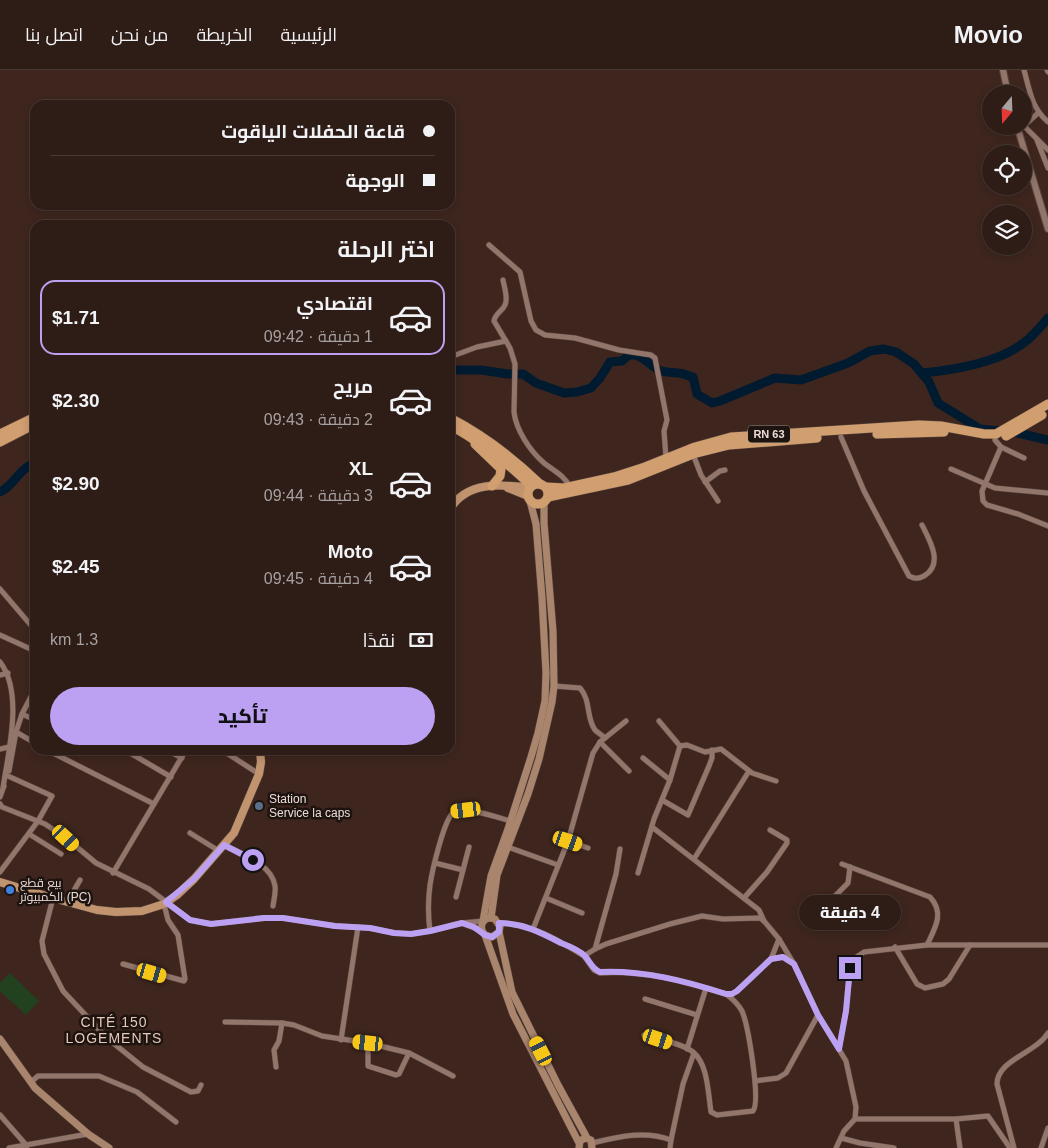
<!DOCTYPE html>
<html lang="ar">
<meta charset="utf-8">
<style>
:root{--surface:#2e1c16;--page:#3a2923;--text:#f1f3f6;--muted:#a7a1a1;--line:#493a35;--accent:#bca0f2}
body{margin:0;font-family:Helvetica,Cairo,sans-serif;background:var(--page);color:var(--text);direction:rtl;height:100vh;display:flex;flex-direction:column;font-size:19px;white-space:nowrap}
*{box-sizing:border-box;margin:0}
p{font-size:16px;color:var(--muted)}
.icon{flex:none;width:28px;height:28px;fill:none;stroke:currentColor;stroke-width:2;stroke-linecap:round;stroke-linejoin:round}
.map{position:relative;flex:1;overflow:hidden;direction:ltr}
.drawer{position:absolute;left:30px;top:150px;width:425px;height:535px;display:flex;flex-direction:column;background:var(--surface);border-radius:15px;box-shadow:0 2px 8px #0003,0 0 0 1px var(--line);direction:rtl}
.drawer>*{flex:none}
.top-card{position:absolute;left:30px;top:30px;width:425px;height:110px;border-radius:15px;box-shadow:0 2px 8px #0003,0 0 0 1px var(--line);direction:rtl;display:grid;align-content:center;height:110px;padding:0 20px;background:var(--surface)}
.needle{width:32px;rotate:199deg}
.fabs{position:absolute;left:982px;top:15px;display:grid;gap:10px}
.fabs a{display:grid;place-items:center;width:50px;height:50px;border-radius:50%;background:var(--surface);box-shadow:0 2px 8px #0003,0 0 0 1px var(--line);font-size:25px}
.end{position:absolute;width:22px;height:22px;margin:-11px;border:6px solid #bca0f2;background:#111;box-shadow:0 0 0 2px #111}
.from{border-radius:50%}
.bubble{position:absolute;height:35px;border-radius:18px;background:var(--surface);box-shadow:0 2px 8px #0003,0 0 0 1px var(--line);font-size:16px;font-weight:800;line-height:35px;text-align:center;direction:rtl}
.car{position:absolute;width:15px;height:30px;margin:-15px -8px;border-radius:6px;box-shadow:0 0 4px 1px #0007;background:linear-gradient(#f5c518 24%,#345 0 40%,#f5c518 0 76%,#345 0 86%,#f5c518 0)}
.top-card b{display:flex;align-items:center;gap:18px;height:48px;font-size:19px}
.top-card b+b{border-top:1px solid var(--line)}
.top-card i{width:12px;height:12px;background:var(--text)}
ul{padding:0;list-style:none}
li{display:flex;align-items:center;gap:15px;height:75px;margin:0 10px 8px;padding:0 10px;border:2px solid transparent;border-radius:15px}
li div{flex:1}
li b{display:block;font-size:19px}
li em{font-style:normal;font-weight:800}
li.on{border-color:var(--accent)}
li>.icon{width:45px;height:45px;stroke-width:1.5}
h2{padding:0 20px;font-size:22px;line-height:60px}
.pay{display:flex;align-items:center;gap:12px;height:55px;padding:0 20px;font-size:19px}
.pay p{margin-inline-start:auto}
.action{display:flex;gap:10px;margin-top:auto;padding:10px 20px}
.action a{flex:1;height:58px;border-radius:30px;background:var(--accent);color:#111;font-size:20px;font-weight:800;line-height:58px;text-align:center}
header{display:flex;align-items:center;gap:30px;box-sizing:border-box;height:70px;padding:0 25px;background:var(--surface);border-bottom:1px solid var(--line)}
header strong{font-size:24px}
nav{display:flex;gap:28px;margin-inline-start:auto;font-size:18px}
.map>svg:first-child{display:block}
.pitch{fill:#21411f}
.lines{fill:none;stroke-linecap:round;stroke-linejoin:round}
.river{stroke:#001a30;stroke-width:9}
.minor-casing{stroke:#58453d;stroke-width:6}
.tertiary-casing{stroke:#58453d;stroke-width:8}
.secondary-casing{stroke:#58453d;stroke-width:8}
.primary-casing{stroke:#58453d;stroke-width:9}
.trunk-casing{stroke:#58453d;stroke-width:10}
.minor{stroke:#92756b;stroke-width:5}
.tertiary{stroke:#92756b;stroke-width:6}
.secondary{stroke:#aa856d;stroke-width:7}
.primary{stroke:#c1946f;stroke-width:8}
.trunk{stroke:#d19e70;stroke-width:9}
.route{stroke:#bca0f2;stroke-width:6}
.service-dot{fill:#5c6f8a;stroke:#1d130f;stroke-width:2}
.shop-dot{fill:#3f7fe0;stroke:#1d130f;stroke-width:2}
.labels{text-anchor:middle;stroke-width:5;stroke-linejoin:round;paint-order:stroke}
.shield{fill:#1d130f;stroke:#afa09b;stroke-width:1}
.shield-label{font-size:11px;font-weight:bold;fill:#edddd7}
.poi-label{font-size:12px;fill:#edddd7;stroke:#1d130f;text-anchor:start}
.neighbourhood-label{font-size:14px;letter-spacing:1px;fill:#e7c8bc;stroke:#1d130f}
</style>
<header>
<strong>Movio</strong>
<nav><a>الرئيسية</a><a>الخريطة</a><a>من نحن</a><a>اتصل بنا</a></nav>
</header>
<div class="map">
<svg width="1048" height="1078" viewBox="0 0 1048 1078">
<rect width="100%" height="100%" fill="#3e261e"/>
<path class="pitch" d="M10 903 39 931 26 945 0 921V913Z"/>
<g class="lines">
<g class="river">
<path d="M450 300H481L508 304H523L536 313 564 323 577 322 591 318 600 308 610 292 622 291C626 287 629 284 635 285 645 287 650 296 659 300 666 303 671 302 678 303 683 303 688 306 693 307L697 324 712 333 720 331 775 308 801 310 848 293 870 281 884 279 896 282 914 294 929 312 938 333 980 359 1018 363 1048 370"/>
<path d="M922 303C953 300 1001 292 1026 271 1034 265 1041 256 1048 248"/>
<path d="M0 422C15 415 18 399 35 393"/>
</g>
<g class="minor-casing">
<g id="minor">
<path d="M1024 0C1030 21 1031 37 1048 52"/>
<path d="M1047 0 1048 2"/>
<path d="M1024 56 1048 80"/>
<path d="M1024 56 1038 43"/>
<path d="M1037 70 1048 98"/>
<path d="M489 175 520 202 531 251 536 260 545 265 575 268 619 280 651 285 655 288 667 350 664 361 666 388"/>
<path d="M503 210C504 216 507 224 506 231 506 240 495 242 494 251L510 278 515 294 514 342C516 360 530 381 544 393 554 401 564 405 570 417"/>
<path d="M450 287 477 277 506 271"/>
<path d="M841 367 864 421 909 506C915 509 918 509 924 506 944 494 930 471 922 455"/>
<path d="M995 370 1001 377 1024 388"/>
<path d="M1001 377 982 421 983 431 987 435 1018 444 1048 456"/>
<path d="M693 384 701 405 718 431"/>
<path d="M951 399 995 418 1048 423"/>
<path d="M705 412 720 401 725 400"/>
<path d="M0 519 35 560"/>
<path d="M0 565 35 581"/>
<path d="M0 592C24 623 8 683 3 718"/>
<path d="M0 605 8 603"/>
<path d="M554 616 580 618C591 630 586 648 595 660 598 663 602 665 605 668"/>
<path d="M35 619 22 644 35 650"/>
<path d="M659 651 680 676 670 710"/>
<path d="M16 662 35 673"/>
<path d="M600 672 629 701"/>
<path d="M680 676 687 675 705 682 721 679 752 703 776 711"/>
<path d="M0 679 9 677"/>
<path d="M47 680 154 734"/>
<path d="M93 680H94"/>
<path d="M125 680 171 707"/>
<path d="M167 680 182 688"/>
<path d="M222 680 259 704"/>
<path d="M9 701 16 662 22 644"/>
<path d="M0 727 4 716"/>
<path d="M662 730 688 745 709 696 712 688V680"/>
<path d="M0 734 2 737 45 754 66 768 96 793 149 819 190 850 200 852 211 854 264 848H283L335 856 370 858 394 863 411 864 430 861 462 853 483 851"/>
<path d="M652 757 759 840 764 851 779 869 794 894 818 945 846 991 856 1037 855 1049 844 1061 836 1078"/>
<path d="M190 763 219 781"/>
<path d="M29 764 61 784"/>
<path d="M568 771 588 778"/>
<path d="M224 775C241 784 272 794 275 816 276 822 274 829 273 836"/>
<path d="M508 777 558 795"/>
<path d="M694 789 749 701"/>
<path d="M435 793 463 800"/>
<path d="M842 794 930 827C945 843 935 858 927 875"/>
<path d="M0 802 38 751 52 726 8 706"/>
<path d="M113 803 186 680"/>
<path d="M638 803 654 749 670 710 643 688"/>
<path d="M456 827 469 777"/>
<path d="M53 828 42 871 44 884 63 921 107 968 143 997 191 1022 198 1021 201 1015"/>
<path d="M546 828 582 843"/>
<path d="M744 828 767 802 787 773V770L770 760"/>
<path d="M68 831 80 810"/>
<path d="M827 834 848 813 850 797"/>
<path d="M499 853C530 853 558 870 584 886L595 879 606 874 670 854 702 846 723 849 760 848 764 851"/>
<path d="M464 854 482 861"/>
<path d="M533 859 568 771 593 683 600 672 626 651"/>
<path d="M430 861C428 846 428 830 430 815 432 802 444 748 454 742 465 736 499 748 511 751"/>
<path d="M779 869 771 889 783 887 791 892"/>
<path d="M895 877 917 914 925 918 943 914 949 909 970 875"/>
<path d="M595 879 616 804 620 779"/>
<path d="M584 886 594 900 600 903C644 900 685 911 726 924H732L737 921 771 889"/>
<path d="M123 894 184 911 185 909 178 865 168 850 164 834"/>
<path d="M645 929 697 945"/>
<path d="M225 952 282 953 294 955 322 966 368 973 409 983 453 1006"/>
<path d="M644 965C657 969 682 973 693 982 708 994 708 1023 711 1042L717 1045 753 1041C761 1031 748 955 742 941 738 934 733 929 726 924"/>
<path d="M341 970 358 857"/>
<path d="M368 973V996L396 1005 399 1004 409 983"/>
<path d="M687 979 706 918"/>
<path d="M839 979 846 941 850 898 855 888 864 882 927 875H1048"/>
<path d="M276 997 274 980 279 971 282 953"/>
<path d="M755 1011 778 1008 786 1003 818 945"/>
<path d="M31 1012 38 1006H99L137 1022 176 1052"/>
<path d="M0 1045 27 1076"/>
<path d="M855 1049H956L988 1046 1010 1078"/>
<path d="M956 1049 960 1078"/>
<path d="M841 1068 860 1073 894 1078"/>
<path d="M592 1073C618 1067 645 1060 671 1070"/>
<path d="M9 1078 88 1064"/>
<path d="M670 1078 671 1070 683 1014 694 983"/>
<path d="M1014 1078 997 1014C997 990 1036 983 1048 963"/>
<path d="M1041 1078 1048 1058"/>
</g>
</g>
<g class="tertiary-casing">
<g id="tertiary">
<path d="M1003 0 1008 24"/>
<path d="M1017 56 1048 159"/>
</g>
</g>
<g class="secondary-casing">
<g id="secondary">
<path d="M491 848 497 805 528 724 539 689 552 632 554 616 553 561 544 453V432"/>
<path d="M483 851 491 806 508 759 531 687 538 663 545 631 546 603 542 528 536 454 530 431"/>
<path d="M499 862 512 922 558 1015 587 1068"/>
<path d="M485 865 492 867 499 862 500 857 495 849C484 845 477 856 485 865L513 944 579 1073"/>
<path d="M0 969 35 1018 88 1064 109 1078"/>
<path d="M579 1078 580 1071 585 1068 591 1070 592 1078"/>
</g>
</g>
<g class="primary-casing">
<g id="primary">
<path d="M508 418 528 426"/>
<path d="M450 439C467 411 501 414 530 418"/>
<path d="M0 812 53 828 97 840 116 842 142 841 164 834 177 825 194 809 234 763 259 704 261 692 260 680"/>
</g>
</g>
<g class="trunk-casing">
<g id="trunk">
<path d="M450 348C483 365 513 388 540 414"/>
<path d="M450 355C480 372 507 392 531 416"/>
<path d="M0 364 35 347"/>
<path d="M877 364 944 362"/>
<path d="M1006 366 1042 345"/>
<path d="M0 372 35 354"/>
<path d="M475 374 501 399 500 406 492 416"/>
<circle cx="538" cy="424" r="10"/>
<path d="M546 417 564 418 614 407 645 397 695 377 731 367 919 355 941 356 984 364H996L1048 334"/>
<path d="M548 427 628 410 693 384 729 375 817 368"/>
</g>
</g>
<use href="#minor" class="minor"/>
<use href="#tertiary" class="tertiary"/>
<use href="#secondary" class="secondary"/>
<use href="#primary" class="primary"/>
<use href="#trunk" class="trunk"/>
</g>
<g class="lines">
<path class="route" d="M253 790 224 775 194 809 166 832 190 850 211 854 264 848H283L335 856 370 858 394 863 411 864 430 861 462 853 474 857 485 865 492 867 499 862V853C522 853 540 862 561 873 569 876 579 880 585 886 591 893 592 899 600 902 644 900 685 911 726 924H732L737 921 771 889 783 887 794 894 818 945 839 979 846 941 850 898"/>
</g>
<circle class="service-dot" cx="259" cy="736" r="5"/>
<circle class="shop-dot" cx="10" cy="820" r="5"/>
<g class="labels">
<rect class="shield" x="748" y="355.5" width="42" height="17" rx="4"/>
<g class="shield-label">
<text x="769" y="368">RN 63</text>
</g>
<g class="poi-label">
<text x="269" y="733">Station<tspan x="269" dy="14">Service la caps</tspan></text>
<text x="20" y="817">بيع قطع<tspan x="20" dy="14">الكمبيوتر (PC)</tspan></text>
</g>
<g class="neighbourhood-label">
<text x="114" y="957">CITÉ 150<tspan x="114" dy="16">LOGEMENTS</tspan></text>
</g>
</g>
</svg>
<div class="fabs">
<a><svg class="needle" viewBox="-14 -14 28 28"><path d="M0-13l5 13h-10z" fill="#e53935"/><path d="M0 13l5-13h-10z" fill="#a7a1a1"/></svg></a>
<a><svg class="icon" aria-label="locate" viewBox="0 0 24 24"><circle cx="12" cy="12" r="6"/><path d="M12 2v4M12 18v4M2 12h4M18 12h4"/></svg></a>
<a><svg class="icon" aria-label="layers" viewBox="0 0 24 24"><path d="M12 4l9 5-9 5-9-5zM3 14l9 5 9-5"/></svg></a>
</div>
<i class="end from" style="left:253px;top:790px"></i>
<i class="end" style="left:850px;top:898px"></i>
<div class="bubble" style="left:799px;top:825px;width:102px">4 دقيقة</div>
<i class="car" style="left:466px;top:740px;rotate:263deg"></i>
<i class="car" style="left:66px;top:768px;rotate:133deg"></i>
<i class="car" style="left:568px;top:771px;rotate:109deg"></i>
<i class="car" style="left:152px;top:903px;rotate:106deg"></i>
<i class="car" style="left:658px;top:969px;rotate:108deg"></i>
<i class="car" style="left:368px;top:973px;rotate:276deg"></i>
<i class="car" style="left:541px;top:981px;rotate:333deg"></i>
<div class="top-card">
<b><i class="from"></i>قاعة الحفلات الياقوت</b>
<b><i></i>الوجهة</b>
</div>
<section class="drawer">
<h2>اختر الرحلة</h2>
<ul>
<li class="on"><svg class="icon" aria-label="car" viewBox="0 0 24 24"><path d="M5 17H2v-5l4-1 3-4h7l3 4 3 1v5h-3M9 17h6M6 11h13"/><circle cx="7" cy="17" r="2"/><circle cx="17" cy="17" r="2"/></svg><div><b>اقتصادي</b><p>1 دقيقة · 09:42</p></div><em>$1.71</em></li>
<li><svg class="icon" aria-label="car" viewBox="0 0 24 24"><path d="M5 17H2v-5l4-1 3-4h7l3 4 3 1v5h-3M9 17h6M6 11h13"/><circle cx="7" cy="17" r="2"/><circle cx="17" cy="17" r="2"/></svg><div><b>مريح</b><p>2 دقيقة · 09:43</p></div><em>$2.30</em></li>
<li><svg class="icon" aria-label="car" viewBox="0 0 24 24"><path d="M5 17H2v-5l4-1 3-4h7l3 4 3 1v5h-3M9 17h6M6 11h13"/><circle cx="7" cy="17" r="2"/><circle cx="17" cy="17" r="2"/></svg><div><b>XL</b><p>3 دقيقة · 09:44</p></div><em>$2.90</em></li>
<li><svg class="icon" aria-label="car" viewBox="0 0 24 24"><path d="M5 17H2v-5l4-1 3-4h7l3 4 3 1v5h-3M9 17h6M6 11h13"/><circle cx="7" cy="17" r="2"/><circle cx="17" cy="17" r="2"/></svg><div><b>Moto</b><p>4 دقيقة · 09:45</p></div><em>$2.45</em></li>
</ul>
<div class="pay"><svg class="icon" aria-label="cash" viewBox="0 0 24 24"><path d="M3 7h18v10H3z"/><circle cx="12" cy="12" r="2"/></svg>نقدًا<p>1.3 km</p></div>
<div class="action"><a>تأكيد</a></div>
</section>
</div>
